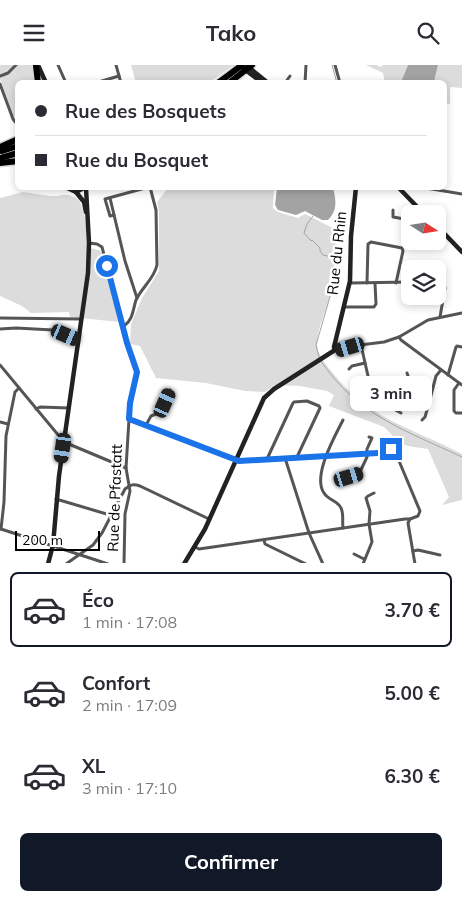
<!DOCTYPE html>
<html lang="fr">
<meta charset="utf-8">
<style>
:root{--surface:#fff;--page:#f2f2f3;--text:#2b2b33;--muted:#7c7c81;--line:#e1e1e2;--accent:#111827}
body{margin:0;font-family:Mulish,sans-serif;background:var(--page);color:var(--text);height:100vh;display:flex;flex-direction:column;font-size:19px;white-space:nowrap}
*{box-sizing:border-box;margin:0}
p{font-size:16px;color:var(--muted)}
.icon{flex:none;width:28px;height:28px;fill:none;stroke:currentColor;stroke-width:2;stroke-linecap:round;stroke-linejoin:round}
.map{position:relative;height:498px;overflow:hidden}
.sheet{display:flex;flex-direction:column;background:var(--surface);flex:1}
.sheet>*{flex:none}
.guide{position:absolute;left:15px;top:15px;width:432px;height:110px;border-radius:8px;box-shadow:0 2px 8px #0003;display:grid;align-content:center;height:110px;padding:0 20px;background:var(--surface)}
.needle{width:32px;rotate:102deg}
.buttons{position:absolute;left:401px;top:140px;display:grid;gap:10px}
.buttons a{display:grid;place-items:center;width:45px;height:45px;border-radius:8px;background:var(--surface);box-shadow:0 2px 8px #0003;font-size:25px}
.scale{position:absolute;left:15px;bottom:12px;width:85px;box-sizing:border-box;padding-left:5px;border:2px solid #000;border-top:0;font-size:14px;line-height:18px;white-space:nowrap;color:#000;-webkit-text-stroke:4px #fff;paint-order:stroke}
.end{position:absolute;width:22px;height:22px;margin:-11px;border:6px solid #1a73e8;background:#fff;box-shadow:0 0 0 2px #fff}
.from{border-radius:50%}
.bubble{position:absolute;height:35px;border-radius:8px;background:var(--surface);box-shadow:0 2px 8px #0003;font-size:16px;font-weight:700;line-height:35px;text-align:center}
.car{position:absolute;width:15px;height:30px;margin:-15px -8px;border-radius:6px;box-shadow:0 0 4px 1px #0007;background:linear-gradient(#222 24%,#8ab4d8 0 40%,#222 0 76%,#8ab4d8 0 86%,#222 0)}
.guide b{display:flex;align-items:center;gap:18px;height:48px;font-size:19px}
.guide b+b{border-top:1px solid var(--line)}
.guide i{width:12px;height:12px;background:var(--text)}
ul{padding:9px 0 0;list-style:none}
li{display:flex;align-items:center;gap:15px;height:75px;margin:0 10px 8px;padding:0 10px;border:2px solid transparent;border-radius:8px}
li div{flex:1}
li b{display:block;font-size:19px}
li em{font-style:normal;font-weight:700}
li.on{border-color:var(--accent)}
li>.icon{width:45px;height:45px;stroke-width:1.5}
.primary-button{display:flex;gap:10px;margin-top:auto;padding:10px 20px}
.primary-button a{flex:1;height:58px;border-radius:8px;background:var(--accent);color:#fff;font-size:20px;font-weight:700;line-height:58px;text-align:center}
header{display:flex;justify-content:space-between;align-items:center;height:65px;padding:0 20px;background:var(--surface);font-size:22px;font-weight:700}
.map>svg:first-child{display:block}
.green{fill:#dcdcdc}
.water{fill:#a3a3a3}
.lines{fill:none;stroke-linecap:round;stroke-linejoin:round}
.stream{stroke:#a3a3a3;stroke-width:1}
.highway-casing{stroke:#dbdbdb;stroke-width:9}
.street{stroke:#555;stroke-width:3}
.secondary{stroke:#222;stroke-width:4.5}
.highway{stroke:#000;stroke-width:6}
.route{stroke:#1a73e8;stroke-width:6}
.labels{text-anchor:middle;stroke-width:5;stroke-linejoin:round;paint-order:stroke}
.street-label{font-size:15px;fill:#000;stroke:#fff}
</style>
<header><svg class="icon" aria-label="menu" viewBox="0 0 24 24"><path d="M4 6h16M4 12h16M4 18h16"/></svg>Tako<svg class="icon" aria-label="search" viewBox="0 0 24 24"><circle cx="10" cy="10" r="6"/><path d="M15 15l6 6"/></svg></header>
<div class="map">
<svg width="462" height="499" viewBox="0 0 462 499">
<rect width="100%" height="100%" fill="#fff"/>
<g class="green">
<path d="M0 0H33L36 17 18 18 17 53 13 50 0 14Z"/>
<path d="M131 0H234L210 17 136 18Z"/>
<path d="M366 0H376L381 2 383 0H408L401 17 385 18 383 8Z"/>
<path d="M438 0H462V23L450 22V39H445V18H434Z"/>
<path d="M168 123H274L273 143 278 147 298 153 305 149 337 165C336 183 337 210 332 226 327 244 317 262 317 281 318 291 326 299 332 307 371 356 411 362 462 389V435L442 440 449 432 428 384 408 381 400 378 384 362 329 341 334 330 327 326 300 321 275 320 265 327 245 326 206 318 156 313 140 281 130 279 131 259 142 233 159 206V147L157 137Z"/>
<path d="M23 127C33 128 41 130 50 131 63 132 63 126 78 134 87 147 86 166 87 182L101 186 120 257 70 252 69 247 31 248 22 241 0 231V133Z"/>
</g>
<g class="water">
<path d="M408 0H438L434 17H401Z"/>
<path d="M277 123H333C336 135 338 145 328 155H322L305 146 296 150 278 145 275 140Z"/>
</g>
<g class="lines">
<g class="stream">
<path d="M332 0 337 18"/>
<path d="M313 151 307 159 304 168 310 175 313 176 320 183V186L323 190 332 192 337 199 334 213V218L316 280 319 292"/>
<path d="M321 296C358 351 405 365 462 392"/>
</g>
<g class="highway-casing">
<g id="highway">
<path d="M36 1 38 18"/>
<path d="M218 18 242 0"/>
<path d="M229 18 252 0"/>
<path d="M0 82 18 74"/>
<path d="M2 86 18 81"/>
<path d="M0 93 18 88"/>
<path d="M0 98 18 96"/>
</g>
</g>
<g class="street">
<path d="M58 0 66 18"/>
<path d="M116 0 121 18"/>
<path d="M335 0 340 18"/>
<path d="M0 11 8 8 16 0"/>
<path d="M95 18 119 11"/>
<path d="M285 18 290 11"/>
<path d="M305 18 306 0"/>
<path d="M0 19 13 54 17 59"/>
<path d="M420 122 462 129"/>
<path d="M110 133 125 196 137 233"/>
<path d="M393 145V152L410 155"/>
<path d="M114 150 110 151 105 134 149 122"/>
<path d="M89 178 97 179 102 182 127 278 137 307 130 338 126 403 130 426 125 449 124 499"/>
<path d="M432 204 435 197"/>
<path d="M350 218 410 217"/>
<path d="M367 218 368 179 371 177 402 183 403 186 396 218"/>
<path d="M438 219 444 220 445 223 440 252"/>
<path d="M344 242H374L376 239 375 218"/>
<path d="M0 253 81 254"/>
<path d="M124 261C133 255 133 244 136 235 142 222 154 214 157 200L156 145 150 122"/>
<path d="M0 264 16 263 53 265 78 275"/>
<path d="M399 272 401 275 462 320"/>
<path d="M361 280 368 311 370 314 429 338 436 311 441 305"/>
<path d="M335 285 352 281 384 277 399 272 428 255 462 248"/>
<path d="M0 300 64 377 126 403"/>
<path d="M349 304 352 301 365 298"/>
<path d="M448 310 456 282 457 281 462 282"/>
<path d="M459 318 454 325V346L456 348H462"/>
<path d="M395 324 388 341 401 348"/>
<path d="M404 328 409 314 407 308"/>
<path d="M375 332 388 341"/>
<path d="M36 344 40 342 69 343"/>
<path d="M129 354 239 395 378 388 391 384H394L420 446 418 451 410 454 408 458 415 499"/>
<path d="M422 355 425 352 429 338"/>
<path d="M0 357 8 359"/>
<path d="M146 360 151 351 161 347 170 325"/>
<path d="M285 393 309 468 323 499"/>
<path d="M267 394 293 338 294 337 307 336 319 341 320 343 297 392"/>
<path d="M349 412 359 409 367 392V384L372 373 369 372"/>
<path d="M56 434 110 450"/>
<path d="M343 463C342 456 344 449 341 443 338 436 328 435 324 428 312 411 335 371 343 355"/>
<path d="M1 464 4 437 6 371 15 327 19 323"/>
<path d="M1 464 108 499"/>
<path d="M264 475 265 479 306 499"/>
<path d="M195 482 199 484 405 454H410"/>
<path d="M413 486 418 485 440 490"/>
<path d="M354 489 364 494"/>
<path d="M66 499 93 480 102 468 125 424C131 419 134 419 140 421L209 454"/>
<path d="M363 499 372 477 369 459 370 446 366 433 368 431 374 428"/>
</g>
<g class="secondary">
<path d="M38 0 46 18"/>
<path d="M246 0 268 18"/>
<path d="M244 4 263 18"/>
<path d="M65 122 76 127 86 122"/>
<path d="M398 122 424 149"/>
<path d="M76 127 84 137 86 147"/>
<path d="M438 162 462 187"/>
<path d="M48 499 53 480 59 411 88 208 89 178 86 123"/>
<path d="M184 499 205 464 264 333 274 324 335 285 334 282 350 216 351 171 356 122"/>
</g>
<use href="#highway" class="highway"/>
</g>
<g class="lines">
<path class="route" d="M107 201 127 278 137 307 130 338 129 354 239 396 378 388 391 384"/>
</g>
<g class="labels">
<g class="street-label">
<text transform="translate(337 188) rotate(-84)" y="5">Rue du Rhin</text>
<text transform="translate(115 433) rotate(-88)" y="5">Rue de Pfastatt</text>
</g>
</g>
</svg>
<div class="buttons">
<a><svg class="needle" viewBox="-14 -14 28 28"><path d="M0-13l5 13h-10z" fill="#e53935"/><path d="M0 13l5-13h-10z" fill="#7c7c81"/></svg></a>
<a><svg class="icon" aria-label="layers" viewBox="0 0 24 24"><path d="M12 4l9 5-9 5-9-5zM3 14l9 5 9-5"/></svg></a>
</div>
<div class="scale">200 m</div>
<i class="end from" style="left:107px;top:201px"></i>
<i class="end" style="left:391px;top:384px"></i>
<div class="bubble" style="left:350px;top:311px;width:82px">3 min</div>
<i class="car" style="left:66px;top:270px;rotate:113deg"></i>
<i class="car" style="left:350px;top:282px;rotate:253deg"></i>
<i class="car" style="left:165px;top:338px;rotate:24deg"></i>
<i class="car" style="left:63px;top:383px;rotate:188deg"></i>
<i class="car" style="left:349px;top:412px;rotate:73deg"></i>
<div class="guide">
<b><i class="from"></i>Rue des Bosquets</b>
<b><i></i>Rue du Bosquet</b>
</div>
</div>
<section class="sheet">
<ul>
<li class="on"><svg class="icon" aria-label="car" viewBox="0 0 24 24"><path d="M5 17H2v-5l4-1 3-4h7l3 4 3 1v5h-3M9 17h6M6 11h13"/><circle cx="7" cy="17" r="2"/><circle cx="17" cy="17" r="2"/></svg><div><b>Éco</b><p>1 min · 17:08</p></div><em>3.70 €</em></li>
<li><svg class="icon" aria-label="car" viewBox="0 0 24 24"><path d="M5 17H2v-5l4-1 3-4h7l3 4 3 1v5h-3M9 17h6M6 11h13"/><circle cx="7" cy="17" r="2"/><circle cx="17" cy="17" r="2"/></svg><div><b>Confort</b><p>2 min · 17:09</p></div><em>5.00 €</em></li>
<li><svg class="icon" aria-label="car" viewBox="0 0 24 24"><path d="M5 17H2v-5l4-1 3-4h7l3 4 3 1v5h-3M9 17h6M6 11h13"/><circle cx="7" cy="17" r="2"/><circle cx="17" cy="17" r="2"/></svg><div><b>XL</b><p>3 min · 17:10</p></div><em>6.30 €</em></li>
</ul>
<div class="primary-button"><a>Confirmer</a></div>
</section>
